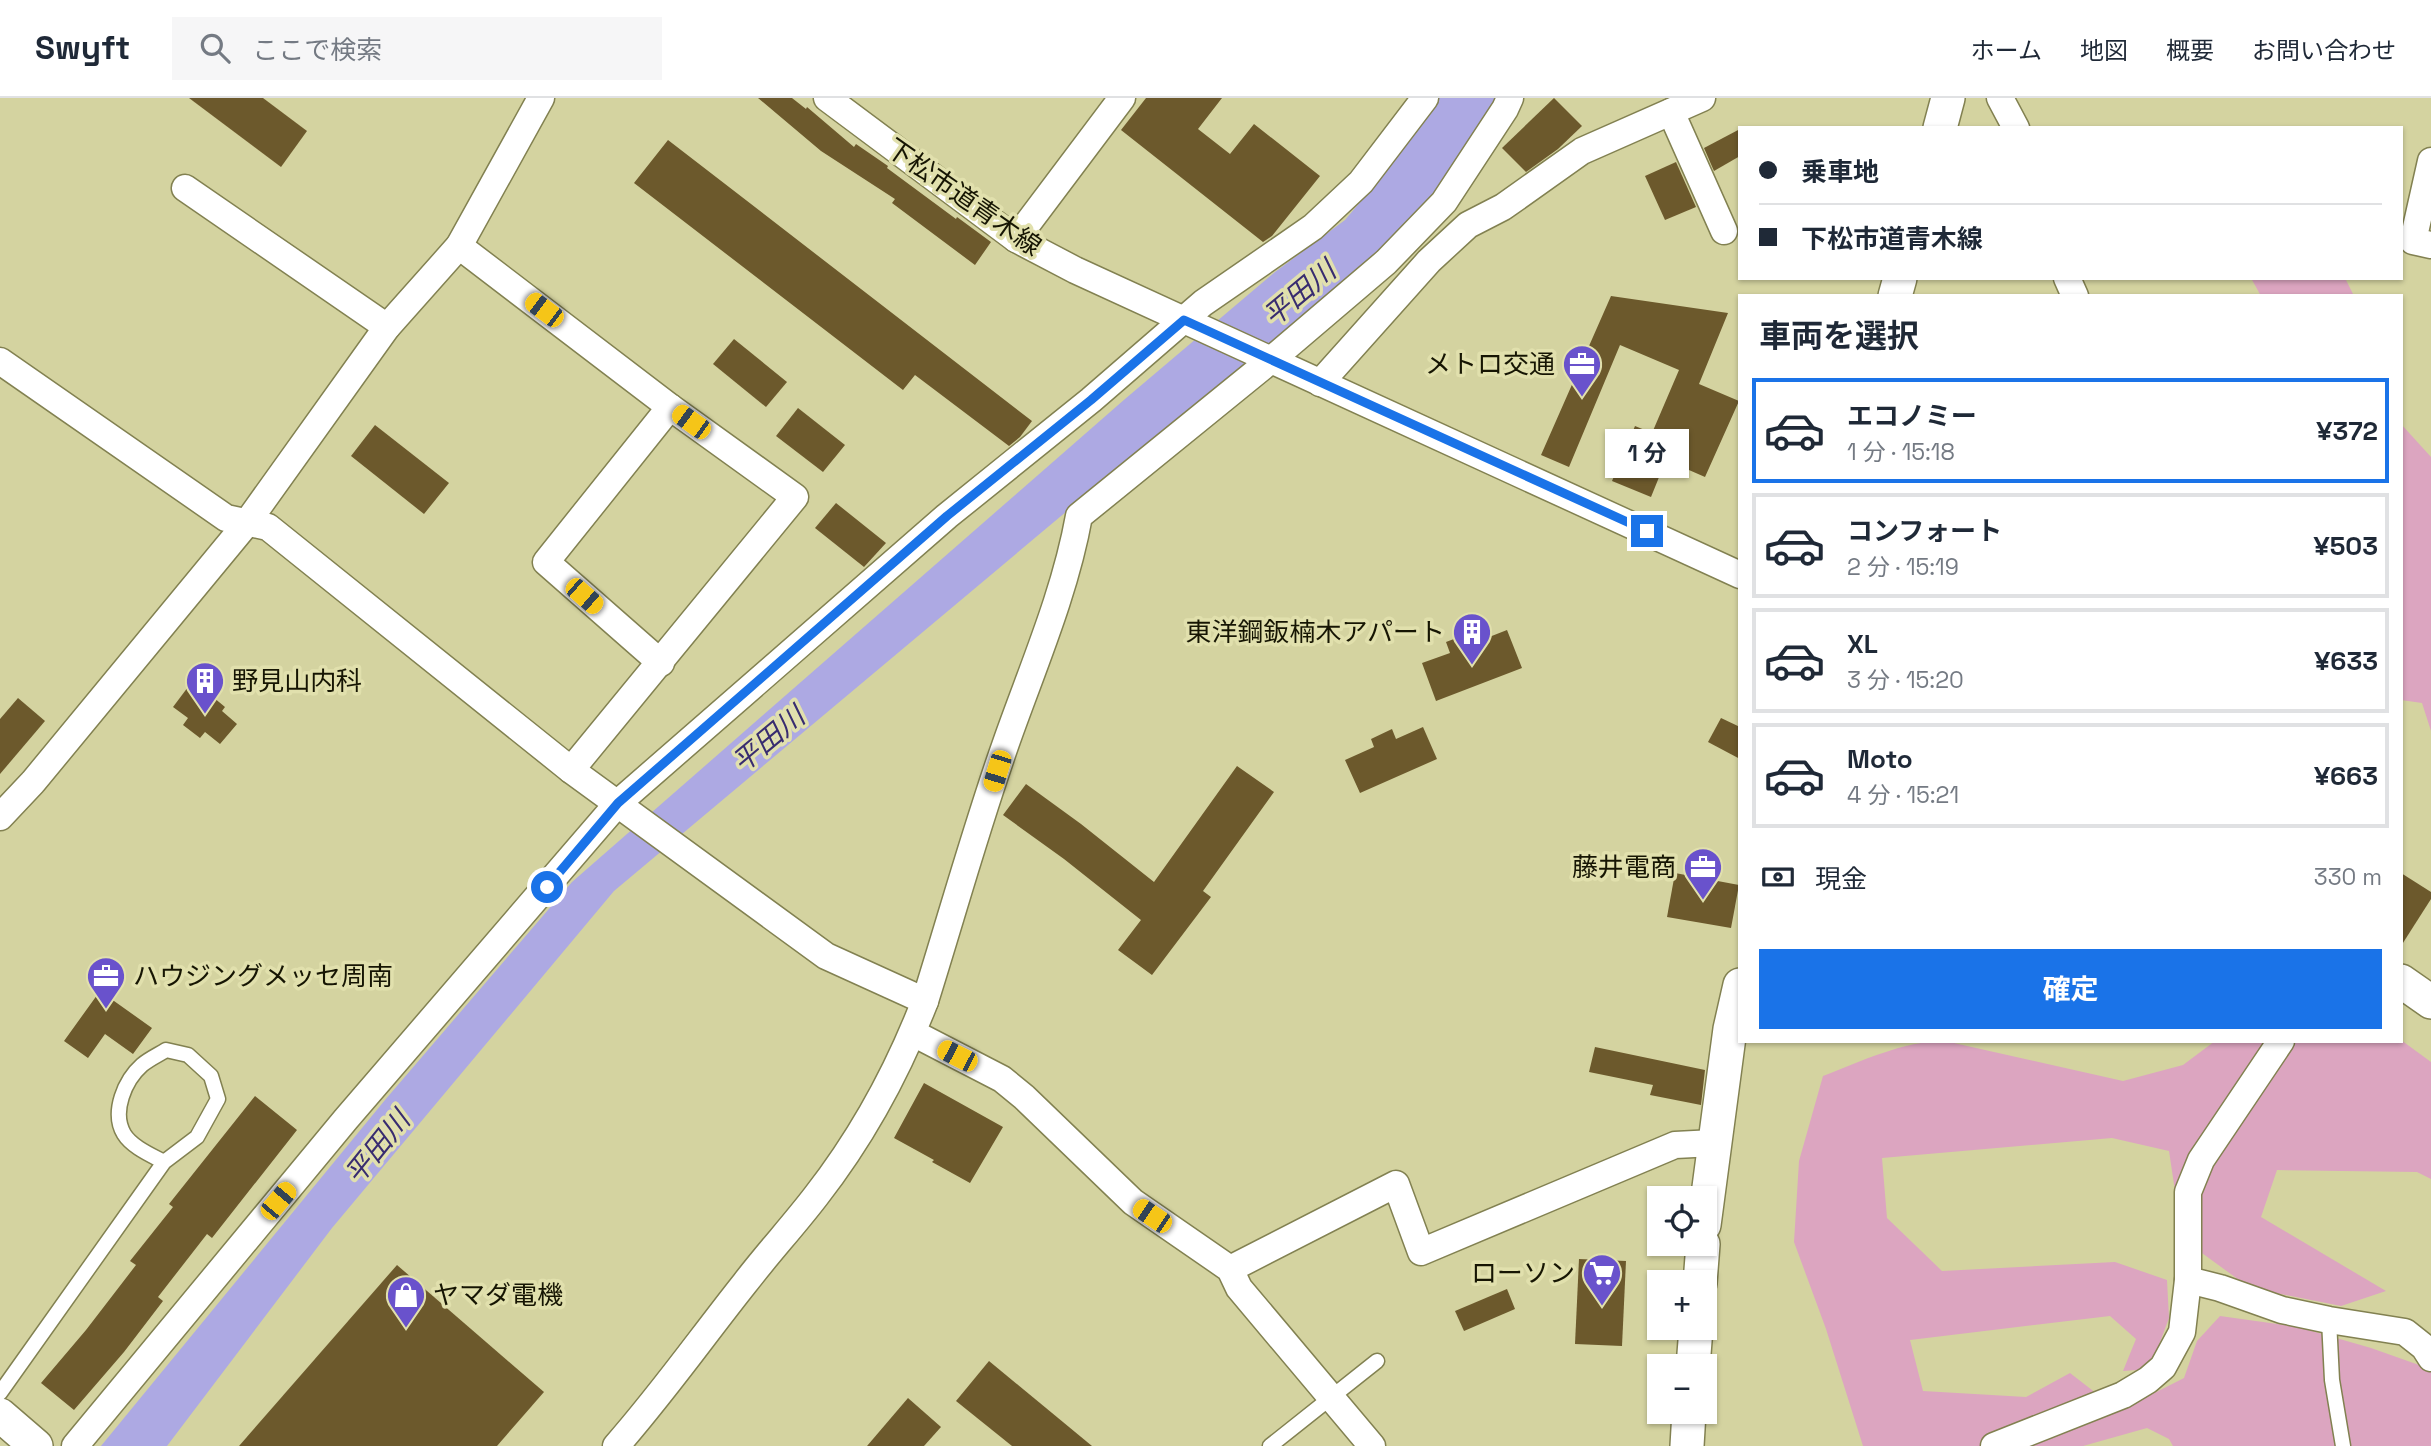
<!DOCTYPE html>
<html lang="ja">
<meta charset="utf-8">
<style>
:root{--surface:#fff;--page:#f6f6f7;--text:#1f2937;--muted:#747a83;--line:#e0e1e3;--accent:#1a73e8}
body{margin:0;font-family:"Space Grotesk","Noto Sans JP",sans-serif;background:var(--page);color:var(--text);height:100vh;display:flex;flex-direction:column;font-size:26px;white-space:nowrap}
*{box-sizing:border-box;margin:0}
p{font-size:23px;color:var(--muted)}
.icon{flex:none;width:38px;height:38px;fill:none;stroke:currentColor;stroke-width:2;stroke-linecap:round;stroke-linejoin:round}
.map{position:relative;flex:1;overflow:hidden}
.drawer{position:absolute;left:1738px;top:196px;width:665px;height:749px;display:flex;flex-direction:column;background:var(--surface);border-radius:0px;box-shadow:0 2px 5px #0004}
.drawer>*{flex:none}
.hud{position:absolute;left:1738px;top:28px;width:665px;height:154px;border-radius:0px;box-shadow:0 2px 5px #0004;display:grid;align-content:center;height:154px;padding:0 21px;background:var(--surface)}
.buttons{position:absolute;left:1647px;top:1088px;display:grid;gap:14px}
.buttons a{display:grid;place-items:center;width:70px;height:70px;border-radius:0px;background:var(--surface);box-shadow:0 2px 5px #0004;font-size:35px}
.end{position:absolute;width:32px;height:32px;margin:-16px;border:9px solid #1a73e8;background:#fff;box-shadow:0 0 0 4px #fff}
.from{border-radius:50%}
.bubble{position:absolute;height:49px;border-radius:0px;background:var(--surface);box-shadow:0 2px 5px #0004;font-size:23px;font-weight:700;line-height:49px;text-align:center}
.car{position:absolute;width:21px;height:42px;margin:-21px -10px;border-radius:9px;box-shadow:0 0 5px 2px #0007;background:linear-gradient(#f5c518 24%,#345 0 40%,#f5c518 0 76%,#345 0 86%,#f5c518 0)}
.hud b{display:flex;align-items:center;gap:24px;height:66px;font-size:26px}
.hud b+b{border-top:2px solid var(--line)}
.hud i{width:18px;height:18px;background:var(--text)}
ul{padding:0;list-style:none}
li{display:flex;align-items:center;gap:21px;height:105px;margin:0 14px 10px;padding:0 7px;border:4px solid var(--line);border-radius:0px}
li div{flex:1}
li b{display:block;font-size:26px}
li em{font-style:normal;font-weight:700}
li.selected{border-color:var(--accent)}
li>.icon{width:63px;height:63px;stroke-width:1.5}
h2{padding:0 21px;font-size:32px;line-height:84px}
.pay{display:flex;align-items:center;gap:18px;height:77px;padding:0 21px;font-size:26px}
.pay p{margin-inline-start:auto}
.primary-button{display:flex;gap:14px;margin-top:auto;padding:14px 21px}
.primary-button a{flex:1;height:80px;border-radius:0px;background:var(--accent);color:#fff;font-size:28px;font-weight:700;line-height:80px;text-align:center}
header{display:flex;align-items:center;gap:42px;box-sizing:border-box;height:98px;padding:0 35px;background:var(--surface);border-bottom:2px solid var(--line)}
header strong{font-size:33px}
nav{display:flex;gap:38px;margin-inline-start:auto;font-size:24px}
.search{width:490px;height:63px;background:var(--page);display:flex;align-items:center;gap:18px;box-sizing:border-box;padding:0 24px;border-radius:0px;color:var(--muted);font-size:26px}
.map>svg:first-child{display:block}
.green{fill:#dca5c0}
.water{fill:#ada9e3}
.building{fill:#6c592c}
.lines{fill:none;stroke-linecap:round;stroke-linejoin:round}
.service-casing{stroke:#828151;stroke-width:17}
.minor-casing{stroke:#828151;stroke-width:29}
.tertiary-casing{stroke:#828151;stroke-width:36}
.service{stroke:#fff;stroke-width:14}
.minor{stroke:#fff;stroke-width:26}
.tertiary{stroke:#fff;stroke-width:33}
.route{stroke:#1a73e8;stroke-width:9}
.labels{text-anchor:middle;stroke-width:7;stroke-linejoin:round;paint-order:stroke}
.street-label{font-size:26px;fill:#161503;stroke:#e1e0ad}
.poi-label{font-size:26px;fill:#161503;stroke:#e1e0ad;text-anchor:end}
.water-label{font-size:28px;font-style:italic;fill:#382c70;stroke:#e1e0ad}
</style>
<header>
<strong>Swyft</strong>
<div class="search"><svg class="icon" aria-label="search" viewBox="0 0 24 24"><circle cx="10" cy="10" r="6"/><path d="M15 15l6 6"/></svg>ここで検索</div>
<nav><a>ホーム</a><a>地図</a><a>概要</a><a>お問い合わせ</a></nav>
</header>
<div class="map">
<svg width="2431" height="1348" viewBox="0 0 2431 1348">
<rect width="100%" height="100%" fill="#d4d3a0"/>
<g class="green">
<path d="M2251 180H2345L2354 198H2261Z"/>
<path d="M2401 326 2431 359V633L2422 605 2401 602Z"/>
<path d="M2401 942 2431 964V1081L2417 1074 2277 1072 2261 1119 2386 1193 2341 1208 2250 1190 2195 1150 2178 1113 2169 1053 2112 1040 1882 1060 1887 1120 1942 1173 2115 1164 2167 1182 2169 1220 2150 1271 2123 1273 2136 1241 2110 1218 1910 1242 1923 1293 2026 1299 2070 1275 2119 1313 2184 1280 2197 1243 2220 1218 2298 1229 2371 1250 2419 1267 2431 1260V1348H2173L2169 1341 2147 1330 2083 1348H1863L1826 1231 1794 1144 1799 1063 1823 978C1862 963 1903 943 1945 943L2123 983 2183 967 2215 943Z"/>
</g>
<path class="water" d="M1436 0H1497L1433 101 1372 167 1135 356 614 793 332 1130 167 1348H101L385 1002 572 784 1125 301 1275 174 1345 122 1387 72Z"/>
<g class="building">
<path d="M189 0H263L307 33 281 69Z"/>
<path d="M758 0H792L806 11 807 9 854 49 856 46 888 68 887 70 956 121 957 119 991 144 975 167 892 105 895 101 821 53Z"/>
<path d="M1146 0H1222L1198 31 1230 56 1254 26 1320 78 1272 138 1263 144 1121 32Z"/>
<path d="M1554 0 1582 28 1558 51 1526 74 1502 50Z"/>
<path d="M1740 31V58L1714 73 1704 50Z"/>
<path d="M668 42 1032 323 1020 339 1009 348 915 277 903 292 634 85Z"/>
<path d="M1676 64 1696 109 1665 122 1645 78Z"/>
<path d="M1611 198 1728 215 1699 286 1739 303 1705 379 1666 362 1651 399 1612 383 1635 328 1652 335 1679 272 1620 247 1569 369 1541 357Z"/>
<path d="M734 241 787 284 766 309 713 266Z"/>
<path d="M798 310 845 347 823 374 776 338Z"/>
<path d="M375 327 449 385 424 416 351 358Z"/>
<path d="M836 405 886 445 864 469 815 430Z"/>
<path d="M1507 532 1522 570 1436 603 1422 565 1450 555 1446 544 1475 533 1479 543Z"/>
<path d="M188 589 202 600 207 594 225 609 222 613 237 626 220 646 205 634 200 640 183 627 188 620 173 609Z"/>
<path d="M18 600 45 623 0 676V621Z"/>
<path d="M1721 620 1740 629V661L1708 644Z"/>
<path d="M1423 629 1437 661 1360 695 1345 662 1374 649 1371 641 1392 631 1396 641Z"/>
<path d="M1237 668 1274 694 1203 793 1211 799 1152 877 1118 852 1141 822 1064 761 1003 717 1026 686 1081 726 1154 784Z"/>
<path d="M1675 775 1739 787 1731 830 1667 819Z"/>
<path d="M2401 775 2431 794V801L2401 848Z"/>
<path d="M100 893 152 930 133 956 105 936 88 960 64 943Z"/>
<path d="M1595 949 1705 972 1701 1007 1650 997 1653 987 1589 974Z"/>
<path d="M924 985 1003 1029 970 1085 932 1064 934 1062 894 1040Z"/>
<path d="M255 998 297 1032 212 1140 207 1136 158 1199 163 1203 124 1254 74 1312 41 1285 86 1232 136 1167 130 1163 173 1109 169 1106Z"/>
<path d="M1579 1161 1626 1163 1622 1248 1575 1246Z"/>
<path d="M397 1167 544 1294 497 1348H239Z"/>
<path d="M1507 1191 1515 1211 1464 1233 1455 1213Z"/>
<path d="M989 1263 1092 1348H1012L956 1303Z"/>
<path d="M908 1300 941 1329 924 1348H867Z"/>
</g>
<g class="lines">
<g class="service-casing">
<g id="service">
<path d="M2329 1222 2332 1282 2343 1348"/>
<path d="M0 1295 164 1064 197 1039 218 1001 211 978 188 957 166 952C158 957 149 961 142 967 125 982 111 1014 124 1036 132 1049 151 1057 164 1064"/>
<path d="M1270 1348 1377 1263"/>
</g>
</g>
<g class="minor-casing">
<g id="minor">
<path d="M827 0 1016 141 1075 172 1740 477"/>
<path d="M2000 0 2016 30"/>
<path d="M1671 14 1724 133"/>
<path d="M2431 63 2413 143 2431 147"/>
<path d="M185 90 387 229"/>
<path d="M1016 141 1122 0"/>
<path d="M459 148 670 309 795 399 571 672"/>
<path d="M2067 180 2075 198"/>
<path d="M0 263 226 420 268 429 571 672 826 858 925 903"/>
<path d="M1320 285 1429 163 1468 127 1503 109 1582 53 1702 0"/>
<path d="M661 565 546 464 670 309"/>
<path d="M0 719 33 684 246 426 387 229 459 148 541 0"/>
<path d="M913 935 1002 981 1024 999 1133 1104 1230 1171 1239 1190 1372 1348"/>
<path d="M1230 1171 1396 1086 1421 1154 1675 1047 1714 1045"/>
<path d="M2188 1182 2220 1190 2282 1212 2329 1222 2405 1234 2424 1249 2431 1260"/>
<path d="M75 1348 346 1021 618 705 947 418 1091 302 1203 205 1313 129 1361 84 1425 0"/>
<path d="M616 1348C662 1296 702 1239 745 1185 768 1155 793 1128 816 1098 862 1039 898 973 925 903 952 817 976 730 1006 645 1032 571 1065 496 1079 418L1271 262 1386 164 1444 104 1505 11 1510 0"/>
<path d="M1994 1348 2123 1297 2148 1282 2163 1269 2182 1234 2188 1182V1094L2201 1062 2281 943"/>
</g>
</g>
<g class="tertiary-casing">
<g id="tertiary">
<path d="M1940 30 1948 0"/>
<path d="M1895 198 1900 180"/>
<path d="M2401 883 2431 904"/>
<path d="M1704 1127 1730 931 1740 887"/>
<path d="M1700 1185 1703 1146"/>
<path d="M1693 1269 1696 1230"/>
<path d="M0 1317 36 1348"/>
<path d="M1687 1348 1689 1314"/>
</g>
</g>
<use href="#service" class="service"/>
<use href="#minor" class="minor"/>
<use href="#tertiary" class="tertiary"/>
</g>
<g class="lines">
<path class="route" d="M547 789 618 705 947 418 1091 302 1184 222 1647 433"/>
</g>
<defs>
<g id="office-pin" transform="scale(2.0125)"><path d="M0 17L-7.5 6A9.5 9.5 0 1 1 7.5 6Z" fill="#6952cc" stroke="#e1e0ad"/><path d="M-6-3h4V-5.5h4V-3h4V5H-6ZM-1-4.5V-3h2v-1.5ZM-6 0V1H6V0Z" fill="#fff"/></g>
<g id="building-pin" transform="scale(2.0125)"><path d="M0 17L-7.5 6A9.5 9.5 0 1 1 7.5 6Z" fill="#6952cc" stroke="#e1e0ad"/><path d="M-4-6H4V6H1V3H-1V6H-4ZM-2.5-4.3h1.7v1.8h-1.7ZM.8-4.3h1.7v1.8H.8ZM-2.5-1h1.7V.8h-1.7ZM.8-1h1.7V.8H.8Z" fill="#fff"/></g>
<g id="supermarket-pin" transform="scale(2.0125)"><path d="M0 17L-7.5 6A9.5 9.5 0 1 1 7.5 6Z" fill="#6952cc" stroke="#e1e0ad"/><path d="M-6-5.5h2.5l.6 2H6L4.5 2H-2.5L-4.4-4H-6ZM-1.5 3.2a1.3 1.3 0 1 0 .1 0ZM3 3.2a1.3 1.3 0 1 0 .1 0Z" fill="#fff"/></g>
<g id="shop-pin" transform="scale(2.0125)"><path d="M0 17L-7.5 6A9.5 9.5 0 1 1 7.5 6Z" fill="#6952cc" stroke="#e1e0ad"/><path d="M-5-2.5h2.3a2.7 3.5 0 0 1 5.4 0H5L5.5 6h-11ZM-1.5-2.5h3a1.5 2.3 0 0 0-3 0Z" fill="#fff"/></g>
</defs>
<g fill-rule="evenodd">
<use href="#office-pin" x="1582" y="266"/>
<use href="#building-pin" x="1472" y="534"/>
<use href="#building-pin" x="205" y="583"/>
<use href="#office-pin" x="1703" y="769"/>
<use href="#office-pin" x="106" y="878"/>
<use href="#supermarket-pin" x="1602" y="1175"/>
<use href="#shop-pin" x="406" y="1197"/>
</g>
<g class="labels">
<g class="street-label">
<text transform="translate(964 99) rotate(35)" y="9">下松市道青木線</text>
</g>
<g class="poi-label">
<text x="1555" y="275">メトロ交通</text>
<text x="1445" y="543">東洋鋼鈑楠木アパート</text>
<text x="232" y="592" text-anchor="start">野見山内科</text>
<text x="1676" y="778">藤井電商</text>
<text x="133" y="887" text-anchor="start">ハウジングメッセ周南</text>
<text x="1575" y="1184">ローソン</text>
<text x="433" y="1206" text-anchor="start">ヤマダ電機</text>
</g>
<g class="water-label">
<text transform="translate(1299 195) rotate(-40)" y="10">平田川</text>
<text transform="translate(768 641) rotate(-40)" y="10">平田川</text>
<text transform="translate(377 1049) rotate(-51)" y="10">平田川</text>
</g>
</g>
</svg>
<div class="buttons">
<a><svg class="icon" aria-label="locate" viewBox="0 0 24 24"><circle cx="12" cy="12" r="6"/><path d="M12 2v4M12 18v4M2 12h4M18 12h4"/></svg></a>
<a>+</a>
<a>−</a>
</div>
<i class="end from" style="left:547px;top:789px"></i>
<i class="end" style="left:1647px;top:433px"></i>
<div class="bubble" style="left:1605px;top:331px;width:84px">1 分</div>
<i class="car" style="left:544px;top:212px;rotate:307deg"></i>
<i class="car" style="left:691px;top:324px;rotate:306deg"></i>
<i class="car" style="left:584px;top:498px;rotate:131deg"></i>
<i class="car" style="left:997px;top:673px;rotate:197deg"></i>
<i class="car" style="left:957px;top:958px;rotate:297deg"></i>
<i class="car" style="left:278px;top:1103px;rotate:40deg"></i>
<i class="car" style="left:1152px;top:1118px;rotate:304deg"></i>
<div class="hud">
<b><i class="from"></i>乗車地</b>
<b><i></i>下松市道青木線</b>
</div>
<section class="drawer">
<h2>車両を選択</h2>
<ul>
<li class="selected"><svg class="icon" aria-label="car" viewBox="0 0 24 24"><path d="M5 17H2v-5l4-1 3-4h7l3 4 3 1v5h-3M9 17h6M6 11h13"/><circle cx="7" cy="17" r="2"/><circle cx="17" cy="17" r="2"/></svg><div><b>エコノミー</b><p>1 分 · 15:18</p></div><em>¥372</em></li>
<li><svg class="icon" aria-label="car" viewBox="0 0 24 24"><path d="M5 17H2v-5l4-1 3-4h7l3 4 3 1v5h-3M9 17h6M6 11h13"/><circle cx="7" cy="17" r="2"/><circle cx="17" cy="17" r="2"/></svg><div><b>コンフォート</b><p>2 分 · 15:19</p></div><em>¥503</em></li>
<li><svg class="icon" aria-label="car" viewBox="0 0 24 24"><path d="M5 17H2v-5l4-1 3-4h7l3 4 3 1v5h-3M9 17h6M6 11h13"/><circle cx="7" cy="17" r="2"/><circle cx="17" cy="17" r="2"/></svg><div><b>XL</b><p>3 分 · 15:20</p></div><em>¥633</em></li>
<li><svg class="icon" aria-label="car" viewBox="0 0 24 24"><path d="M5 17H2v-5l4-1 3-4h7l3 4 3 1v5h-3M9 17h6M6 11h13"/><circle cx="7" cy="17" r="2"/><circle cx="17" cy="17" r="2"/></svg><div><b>Moto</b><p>4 分 · 15:21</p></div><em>¥663</em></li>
</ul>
<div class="pay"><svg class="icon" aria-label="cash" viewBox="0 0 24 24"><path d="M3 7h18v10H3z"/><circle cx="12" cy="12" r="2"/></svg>現金<p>330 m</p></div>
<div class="primary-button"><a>確定</a></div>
</section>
</div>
